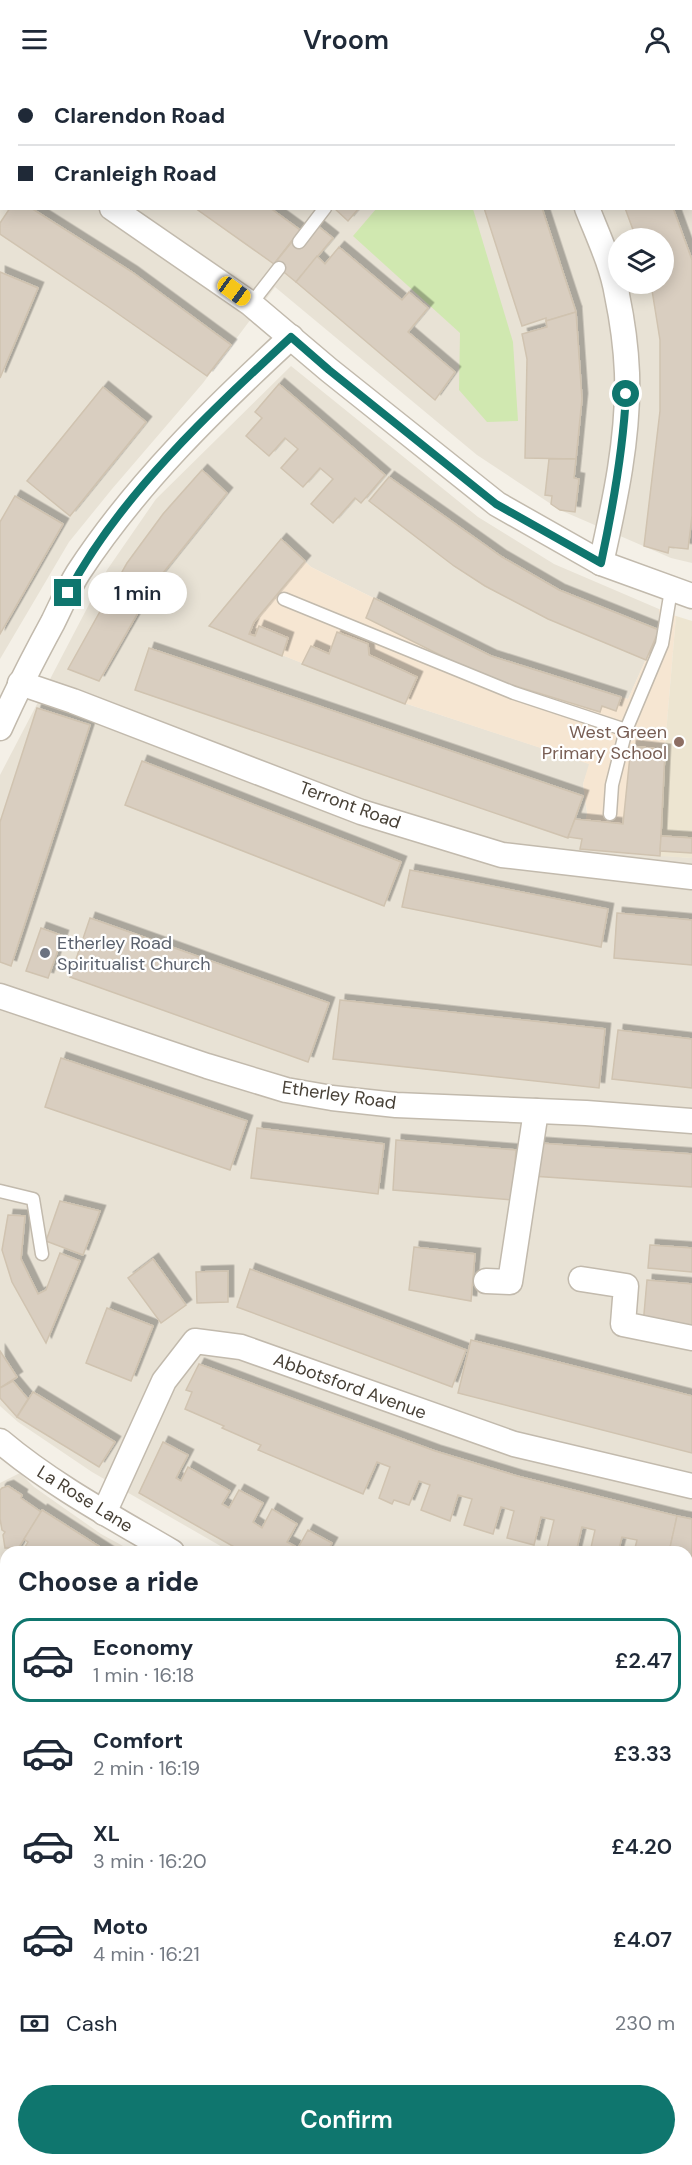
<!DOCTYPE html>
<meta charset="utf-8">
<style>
:root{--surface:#fff;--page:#f2f2f3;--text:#1f2937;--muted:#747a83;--line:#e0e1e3;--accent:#0f766e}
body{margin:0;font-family:"DM Sans",sans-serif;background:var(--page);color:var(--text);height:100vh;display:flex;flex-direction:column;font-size:22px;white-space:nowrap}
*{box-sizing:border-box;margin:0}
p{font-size:20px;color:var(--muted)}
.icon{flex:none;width:33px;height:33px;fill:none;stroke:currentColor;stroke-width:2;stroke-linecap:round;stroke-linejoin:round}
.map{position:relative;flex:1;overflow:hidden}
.details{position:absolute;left:0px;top:1468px;width:693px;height:620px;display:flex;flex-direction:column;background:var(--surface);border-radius:18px 18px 0 0;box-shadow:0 3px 15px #0003}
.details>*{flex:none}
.guide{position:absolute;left:0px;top:0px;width:693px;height:132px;box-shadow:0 3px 15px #0003;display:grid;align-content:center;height:132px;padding:0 18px;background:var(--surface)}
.tools{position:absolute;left:608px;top:150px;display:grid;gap:12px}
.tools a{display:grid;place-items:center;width:66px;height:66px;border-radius:50%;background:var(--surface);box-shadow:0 3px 15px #0003;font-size:30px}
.end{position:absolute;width:27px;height:27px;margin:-14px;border:8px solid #0f766e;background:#fff;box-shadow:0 0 0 3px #fff}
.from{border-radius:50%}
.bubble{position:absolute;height:42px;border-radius:21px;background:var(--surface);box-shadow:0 3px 15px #0003;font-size:20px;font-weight:600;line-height:42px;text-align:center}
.car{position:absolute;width:18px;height:36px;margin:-18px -9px;border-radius:8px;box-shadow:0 0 4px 2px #0007;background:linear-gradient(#f5c518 24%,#345 0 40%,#f5c518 0 76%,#345 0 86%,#f5c518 0)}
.guide b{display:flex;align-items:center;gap:21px;height:57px;font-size:22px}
.guide b+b{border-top:2px solid var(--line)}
.guide i{width:15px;height:15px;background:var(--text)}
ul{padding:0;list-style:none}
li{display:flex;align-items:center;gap:18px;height:84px;margin:0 12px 9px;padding:0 6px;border:3px solid transparent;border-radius:18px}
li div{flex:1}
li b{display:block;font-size:22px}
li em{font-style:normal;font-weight:600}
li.active{border-color:var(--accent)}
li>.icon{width:54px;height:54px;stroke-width:1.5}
h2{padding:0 18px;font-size:27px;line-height:72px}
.pay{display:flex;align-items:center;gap:15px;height:66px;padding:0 18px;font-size:22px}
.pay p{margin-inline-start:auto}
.primary-button{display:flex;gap:12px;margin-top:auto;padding:12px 18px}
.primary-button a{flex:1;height:69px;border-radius:36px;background:var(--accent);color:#fff;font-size:24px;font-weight:600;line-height:69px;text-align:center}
header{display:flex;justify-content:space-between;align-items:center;height:78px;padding:0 18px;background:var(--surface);font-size:27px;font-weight:600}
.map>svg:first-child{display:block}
.residential{fill:#e8e2d5;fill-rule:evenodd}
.commercial{fill:#f6e6d2}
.education{fill:#ede5d1}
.green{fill:#d0e8b0}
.building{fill:#d9cec0;stroke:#d0c3b0;stroke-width:1.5;filter:url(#shadow)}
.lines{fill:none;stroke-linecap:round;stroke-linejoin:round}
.service-casing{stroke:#c2baad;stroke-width:15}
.minor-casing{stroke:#c2baad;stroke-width:27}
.service{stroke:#fff;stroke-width:12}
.minor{stroke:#fff;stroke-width:24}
.route{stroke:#0f766e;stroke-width:8}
.education-dot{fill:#8d6e63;stroke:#fff;stroke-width:2}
.worship-dot{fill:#6b7280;stroke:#fff;stroke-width:2}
.labels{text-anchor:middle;stroke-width:4.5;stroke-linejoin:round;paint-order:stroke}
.education-label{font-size:18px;fill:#785e54;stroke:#fff;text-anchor:end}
.street-label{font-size:18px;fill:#474036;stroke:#fff}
.worship-label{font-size:18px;fill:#5b616d;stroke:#fff;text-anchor:start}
</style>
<header><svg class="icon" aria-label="menu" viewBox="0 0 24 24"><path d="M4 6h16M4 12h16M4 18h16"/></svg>Vroom<svg class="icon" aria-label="person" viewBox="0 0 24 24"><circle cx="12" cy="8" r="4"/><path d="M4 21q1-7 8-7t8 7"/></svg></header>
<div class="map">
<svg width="692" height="2087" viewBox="0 0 692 2087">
<defs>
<filter id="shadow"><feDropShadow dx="5.5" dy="-5.5" stdDeviation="0" flood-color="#0004"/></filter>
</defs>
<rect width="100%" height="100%" fill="#f4f0e7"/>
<g class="residential">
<path d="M0 0H692V485L671 480 560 432 477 377 275 209 203 305 112 411 69 464 0 581ZM2 2H692V130H2ZM618 160H663V206H618Z"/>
<path d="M291 288 478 439 554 486 659 531V552L628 621 491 578 311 489 281 461 210 548 392 621 590 686 583 706 587 735 580 771 692 780V1666L687 1664V1474H231L92 1394 18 1344 0 1328V697L107 492 156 421Z"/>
<path d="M20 1395 34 1409 101 1456 134 1474H6V1514L0 1476V1405Z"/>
<path d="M687 1707 692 1708V1947L687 1960Z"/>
<path d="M0 1726 6 1765V2026L0 2025Z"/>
</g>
<path class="commercial" d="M281 461 311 489 491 578 628 621 659 552V531L676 538 666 656 660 778 580 771 587 735 583 706 589 686 392 621 209 548Z"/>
<path class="education" d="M676 538 692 543V780L660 778 666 656Z"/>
<g class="green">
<path d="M106 0H438L105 1Z"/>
<path d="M376 131H473L513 264 518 343 487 344 459 312 460 255 353 158Z"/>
</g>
<g class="building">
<path d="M576 0H623L624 2H577Z"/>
<path d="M10 130H31L132 194 231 267 207 298 107 228 0 156V145Z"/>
<path d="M195 130H270L300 152 274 186Z"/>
<path d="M334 130H359L348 143Z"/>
<path d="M484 130H542L576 234 546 243V240L522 248Z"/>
<path d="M625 130H673L692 182V438L688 471 669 469 668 475 644 468 660 333V262L651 206H663V160H636Z"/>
<path d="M318 148 333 160 296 204 274 186 295 160Z"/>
<path d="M339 169 402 222 409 214 428 230 408 254 455 294 435 322 296 204 317 178 325 186Z"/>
<path d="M0 194 38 210 0 300Z"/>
<path d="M576 234 582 321 576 381 525 380 527 281 522 256 547 249 546 243Z"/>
<path d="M279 306 385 397 361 425 355 420 333 445 311 426 333 401 320 390 303 409 281 390 298 371 285 360 269 378 246 358 262 340 255 334Z"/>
<path d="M103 309 146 344 70 438 27 403Z"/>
<path d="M549 381H576L574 400 579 401 575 434 560 432 551 426 552 418 545 417Z"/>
<path d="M202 392 227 415 155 505 99 603 68 591 127 485 163 436Z"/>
<path d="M389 399 502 479 559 512 659 552 646 582 548 541 485 508 454 488 369 423Z"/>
<path d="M15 418 63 446 0 556V444Z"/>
<path d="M281 461 305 483 254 544 249 556 255 558 259 548 288 560 282 578 209 548Z"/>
<path d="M374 520 491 578 621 619 616 633 602 628 600 634 480 597 366 540Z"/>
<path d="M337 554 368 566 369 577 417 599 405 626 302 586 311 568 329 576Z"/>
<path d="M149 570 583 718 568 760 135 612Z"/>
<path d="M37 630 90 647 11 888 0 884V744Z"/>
<path d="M631 668 665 672 660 778 580 771 582 761 568 759 575 741 623 746Z"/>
<path d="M142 683 401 784 384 828 125 727Z"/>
<path d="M661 758 692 760V775L660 773Z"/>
<path d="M410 792 608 831 601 869 402 829Z"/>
<path d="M617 835 692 842V887L614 880Z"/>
<path d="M90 840 329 925 308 984 70 899Z"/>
<path d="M41 850 63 858 48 900 26 893Z"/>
<path d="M340 922 605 951 599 1010 333 981Z"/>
<path d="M618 952 692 961V1010L612 1001Z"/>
<path d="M61 980 247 1043 230 1092 45 1029Z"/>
<path d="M257 1050 384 1066 378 1116 251 1100Z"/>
<path d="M396 1062 516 1072 512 1122 393 1112Z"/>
<path d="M539 1065 692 1076V1109L532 1098Z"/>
<path d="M60 1123 100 1133 83 1177 46 1163Z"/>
<path d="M8 1137 25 1138 21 1181 38 1216 46 1212 60 1175 80 1183 46 1265 12 1204 2 1172Z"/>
<path d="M650 1167 692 1170V1194L648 1190Z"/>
<path d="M414 1169 475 1176 471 1223 409 1212Z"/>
<path d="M153 1181 186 1227 161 1245 128 1200Z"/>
<path d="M250 1191 466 1272 452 1309 237 1229Z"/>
<path d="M228 1193V1224L197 1225 196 1194Z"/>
<path d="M647 1202 692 1206V1252L643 1247Z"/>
<path d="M107 1230 153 1248 131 1303 86 1285Z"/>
<path d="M471 1262 692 1318V1375L458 1315Z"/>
<path d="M0 1273 17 1299 0 1310Z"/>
<path d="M199 1286 435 1373 517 1398 677 1438 670 1470 665 1469 663 1474H634L637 1462 622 1459 618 1474H590L595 1452 582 1449 576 1474H563L547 1471 554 1442 541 1439 534 1467 507 1460 514 1433 501 1429 493 1456 464 1447 472 1421 458 1417 450 1443 421 1432 430 1407 419 1403 409 1427 394 1422 392 1426 379 1420 390 1389 377 1384 363 1416 258 1372 261 1367 222 1350 224 1348 185 1331 192 1314 186 1312Z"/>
<path d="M13 1303 28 1321 17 1339 0 1320V1310Z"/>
<path d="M33 1314 115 1364 99 1389 17 1339Z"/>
<path d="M163 1364 188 1377 176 1400 181 1403 188 1389 230 1413 222 1426 229 1430 239 1412 263 1425 253 1444 262 1450 272 1431 297 1446 287 1464 298 1470 308 1452 332 1465 327 1474H243L139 1415Z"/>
<path d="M8 1408 22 1417 21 1420 41 1434 16 1474H10L9 1470H5L3 1457 5 1454 2 1452 0 1441V1412L2 1410Z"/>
<path d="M42 1432 108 1474H22L28 1464 24 1461Z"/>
<path d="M677 1438 692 1441V1515L687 1514V1474H669Z"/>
<path d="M687 1621 692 1622V1658L687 1657Z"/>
<path d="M688 1731 692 1732V1765L687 1764Z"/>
<path d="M1 1813 6 1850V2022H0Z"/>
<path d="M687 1849 692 1850V1882L687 1881Z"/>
<path d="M692 2024V2076L687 2080V2028Z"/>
<path d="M0 2065 6 2066V2082H133L139 2083V2087H0Z"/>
<path d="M612 2082H684L677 2087H605Z"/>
</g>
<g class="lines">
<g class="service-casing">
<g id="service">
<path d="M299 164 325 130"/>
<path d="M251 226 279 190"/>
<path d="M284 521 514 615 626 652 662 566 671 512"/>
<path d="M610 736 612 707 626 652"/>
<path d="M0 1113 33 1121 42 1176"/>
</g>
</g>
<g class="minor-casing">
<g id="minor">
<path d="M541 0V2"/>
<path d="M21 2V0"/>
<path d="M0 80 2 76"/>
<path d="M112 130 251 226 329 292 497 426 601 485 692 518"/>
<path d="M587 130C598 158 612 187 617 217 622 241 626 270 627 295 629 359 615 423 601 485"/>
<path d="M20 605 73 623 361 734 502 777 692 799"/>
<path d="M0 650C16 614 34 579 53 544 61 528 68 511 78 495 136 406 213 331 291 259"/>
<path d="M0 918 207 988 286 1012 332 1020 396 1027 586 1035 692 1043"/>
<path d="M581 1201 626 1208 623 1246 692 1260"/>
<path d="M486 1203 510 1204 536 1033"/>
<path d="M0 1363C52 1407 114 1440 172 1474"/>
<path d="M104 1435 164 1303 195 1263 241 1269 514 1366 692 1408"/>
<path d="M0 1607 6 1650"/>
<path d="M687 1693 692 1695"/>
<path d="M687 1920 692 1921"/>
<path d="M687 1992 692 1988"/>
<path d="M0 2033 6 2034"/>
<path d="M393 2082 433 2087"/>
<path d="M166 2087V2082"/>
<path d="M547 2087 556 2082"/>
</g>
</g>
<use href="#service" class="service"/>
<use href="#minor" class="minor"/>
</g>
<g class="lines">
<path class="route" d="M68 515C119 418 211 333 291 259L329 292 496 426 601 485C613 429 623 374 626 316"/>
</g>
<circle class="education-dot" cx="679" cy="664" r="6"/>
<circle class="worship-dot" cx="45" cy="875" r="6"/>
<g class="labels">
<g class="education-label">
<text x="667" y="660">West Green<tspan x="667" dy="21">Primary School</tspan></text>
</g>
<g class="street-label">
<text transform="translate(350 727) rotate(20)" y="6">Terront Road</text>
<text transform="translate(339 1017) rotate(8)" y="6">Etherley Road</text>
<text transform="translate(350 1308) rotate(20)" y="6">Abbotsford Avenue</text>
<text transform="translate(85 1421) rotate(32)" y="6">La Rose Lane</text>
</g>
<g class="worship-label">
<text x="57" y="871">Etherley Road<tspan x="57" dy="21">Spiritualist Church</tspan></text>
</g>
</g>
</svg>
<div class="tools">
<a><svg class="icon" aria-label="layers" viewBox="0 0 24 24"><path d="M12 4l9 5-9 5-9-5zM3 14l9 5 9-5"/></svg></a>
</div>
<i class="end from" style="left:626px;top:316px"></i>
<i class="end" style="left:68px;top:515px"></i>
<div class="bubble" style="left:88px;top:494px;width:99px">1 min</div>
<i class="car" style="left:234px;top:213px;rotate:126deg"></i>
<div class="guide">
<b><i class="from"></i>Clarendon Road</b>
<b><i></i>Cranleigh Road</b>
</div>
<section class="details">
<h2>Choose a ride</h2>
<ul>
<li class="active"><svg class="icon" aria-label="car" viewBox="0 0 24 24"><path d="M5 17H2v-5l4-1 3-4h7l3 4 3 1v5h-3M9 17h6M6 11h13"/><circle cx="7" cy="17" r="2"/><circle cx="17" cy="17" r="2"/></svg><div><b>Economy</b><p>1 min · 16:18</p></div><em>£2.47</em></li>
<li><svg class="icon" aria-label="car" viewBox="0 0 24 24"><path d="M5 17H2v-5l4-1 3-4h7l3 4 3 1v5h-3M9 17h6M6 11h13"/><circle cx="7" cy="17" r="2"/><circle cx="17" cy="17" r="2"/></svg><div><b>Comfort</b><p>2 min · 16:19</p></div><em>£3.33</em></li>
<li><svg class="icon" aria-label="car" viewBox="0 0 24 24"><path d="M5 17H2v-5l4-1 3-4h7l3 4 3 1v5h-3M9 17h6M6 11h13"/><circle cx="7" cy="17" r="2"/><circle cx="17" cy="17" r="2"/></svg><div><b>XL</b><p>3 min · 16:20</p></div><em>£4.20</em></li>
<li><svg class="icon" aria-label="car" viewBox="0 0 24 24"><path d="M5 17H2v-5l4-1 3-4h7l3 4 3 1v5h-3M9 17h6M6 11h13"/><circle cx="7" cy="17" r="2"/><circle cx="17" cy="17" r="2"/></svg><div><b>Moto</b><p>4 min · 16:21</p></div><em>£4.07</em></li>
</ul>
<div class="pay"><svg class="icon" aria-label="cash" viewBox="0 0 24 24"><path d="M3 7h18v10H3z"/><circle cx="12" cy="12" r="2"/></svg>Cash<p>230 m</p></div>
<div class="primary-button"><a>Confirm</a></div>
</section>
</div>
